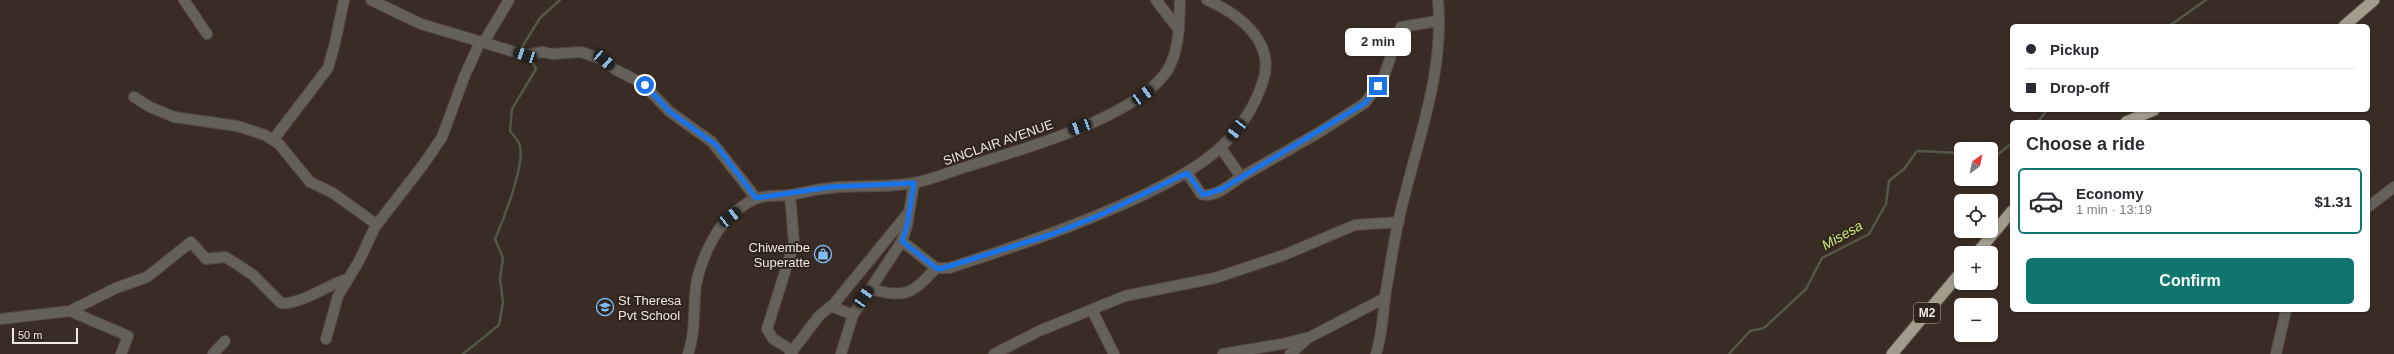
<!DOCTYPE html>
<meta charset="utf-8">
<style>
:root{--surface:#fff;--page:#f2f2f3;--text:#2b2b33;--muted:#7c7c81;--line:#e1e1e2;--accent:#0f766e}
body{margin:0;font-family:Arial,sans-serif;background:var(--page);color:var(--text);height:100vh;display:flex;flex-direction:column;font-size:15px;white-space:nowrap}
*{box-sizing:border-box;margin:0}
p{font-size:13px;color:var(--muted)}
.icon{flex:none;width:22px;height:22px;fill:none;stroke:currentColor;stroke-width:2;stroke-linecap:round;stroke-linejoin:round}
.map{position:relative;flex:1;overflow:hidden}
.side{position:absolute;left:2010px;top:120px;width:360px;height:192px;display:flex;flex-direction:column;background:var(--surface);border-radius:6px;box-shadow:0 1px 3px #0004}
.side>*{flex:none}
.top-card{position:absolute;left:2010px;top:24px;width:360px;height:88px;border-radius:6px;box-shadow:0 1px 3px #0004;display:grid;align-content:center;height:88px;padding:0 16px;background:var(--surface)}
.needle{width:26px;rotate:33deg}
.fabs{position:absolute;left:1954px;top:142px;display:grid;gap:8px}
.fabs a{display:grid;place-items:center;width:44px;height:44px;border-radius:6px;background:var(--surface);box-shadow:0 1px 3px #0004;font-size:20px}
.scale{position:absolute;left:12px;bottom:10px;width:66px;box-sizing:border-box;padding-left:4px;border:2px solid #f0e8e2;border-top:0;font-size:11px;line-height:14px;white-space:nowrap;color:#f0e8e2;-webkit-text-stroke:3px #2f231a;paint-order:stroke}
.end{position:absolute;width:18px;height:18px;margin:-9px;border:5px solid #1a73e8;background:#fff;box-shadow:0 0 0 2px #fff}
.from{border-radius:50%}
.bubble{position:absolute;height:28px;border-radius:6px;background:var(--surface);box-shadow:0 1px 3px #0004;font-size:13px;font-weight:600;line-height:28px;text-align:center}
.car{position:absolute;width:12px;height:24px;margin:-12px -6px;border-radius:5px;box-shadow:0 0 3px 1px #0007;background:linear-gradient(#222 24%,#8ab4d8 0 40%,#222 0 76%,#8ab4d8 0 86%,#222 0)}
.top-card b{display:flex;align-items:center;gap:14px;height:38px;font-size:15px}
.top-card b+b{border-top:1px solid var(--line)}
.top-card i{width:10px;height:10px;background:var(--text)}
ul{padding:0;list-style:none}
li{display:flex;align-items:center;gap:12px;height:66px;margin:0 8px 6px;padding:0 8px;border:2px solid transparent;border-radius:6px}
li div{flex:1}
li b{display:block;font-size:15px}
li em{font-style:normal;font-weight:600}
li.current{border-color:var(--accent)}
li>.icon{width:36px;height:36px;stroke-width:1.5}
h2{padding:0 16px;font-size:18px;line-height:48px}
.button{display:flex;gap:8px;margin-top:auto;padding:8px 16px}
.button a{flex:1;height:46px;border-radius:6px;background:var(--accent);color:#fff;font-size:16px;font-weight:600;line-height:46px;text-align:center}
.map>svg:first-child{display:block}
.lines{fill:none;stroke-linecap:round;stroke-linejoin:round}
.stream{stroke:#555745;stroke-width:2.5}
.minor-casing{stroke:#564a42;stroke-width:12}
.trunk-casing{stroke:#564a42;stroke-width:13}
.minor{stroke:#64615b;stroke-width:10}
.trunk{stroke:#a19c8c;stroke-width:11}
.route{stroke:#1a73e8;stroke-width:5}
.labels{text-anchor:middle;stroke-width:4;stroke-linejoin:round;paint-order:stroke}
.shield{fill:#2f231a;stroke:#b6ada6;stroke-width:1}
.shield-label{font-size:12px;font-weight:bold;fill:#f0e8e2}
.street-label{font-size:13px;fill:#f0e8e2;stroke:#2f231a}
.poi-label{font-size:13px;fill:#f0e8e2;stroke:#2f231a;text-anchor:end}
.water-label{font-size:14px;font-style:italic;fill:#c7e87c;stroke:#2f231a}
</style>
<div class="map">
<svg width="2394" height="354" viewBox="0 0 2394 354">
<rect width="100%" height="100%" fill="#392c24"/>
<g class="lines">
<g class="stream">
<path d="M2169 26 2206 0"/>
<path d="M527 52 522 47 540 18 560 0"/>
<path d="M2038 122 2047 110"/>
<path d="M1991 155H1997L2012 143"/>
<path d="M463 354 499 325 503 302 500 279 503 258 495 239C503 221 525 165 520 146 519 141 513 135 510 131L512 109 536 69 531 58"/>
<path d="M1729 354 1750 331 1764 328 1806 289 1822 258 1869 234 1886 204 1889 181 1904 169 1917 151 1961 153"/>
</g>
<g class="minor-casing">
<g id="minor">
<path d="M184 0 207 34"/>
<path d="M371 0 421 24 525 55 543 52 552 54 581 52 601 59 616 70 642 83 670 112 712 142 756 198"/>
<path d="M1156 0 1179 30"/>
<path d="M484 42 509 0"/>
<path d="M134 97 150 107 174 117 237 126 265 135 279 144 310 182 333 193 376 224"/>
<path d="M273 140 328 68 335 43 344 0"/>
<path d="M1187 173 1201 194C1214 199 1231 184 1241 177L1221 148"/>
<path d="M1241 177 1318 133 1365 103 1384 76 1401 27 1438 21"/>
<path d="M790 195 794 243 767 329 773 339 793 351"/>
<path d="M2368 207 2394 187"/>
<path d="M902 241 936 268H949C1014 247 1077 226 1139 197 1168 183 1197 169 1221 147 1240 129 1255 106 1263 81 1276 42 1239 14 1207 0"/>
<path d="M870 289C906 298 911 295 936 268"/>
<path d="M833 305 909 212"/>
<path d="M1092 310 1114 354"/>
<path d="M70 311 116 288 147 277 191 242 206 259 225 257 235 263 253 275 281 303C301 305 327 285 347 279"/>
<path d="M0 319 70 311 128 336 121 354"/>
<path d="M326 339 338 296 359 261 375 227 423 165 442 137 465 75 480 42"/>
<path d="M213 354 225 341"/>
<path d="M688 354C696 332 693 308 696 285 700 263 713 233 729 217 737 210 748 201 758 198 767 195 779 196 789 195 803 193 816 189 830 188 857 185 886 188 913 183 932 180 951 171 969 166 1023 149 1135 118 1167 71 1180 50 1179 24 1180 0"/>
<path d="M790 354 819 316 831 306 853 315"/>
<path d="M841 354 853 315 902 241 907 226 914 183"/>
<path d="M994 354 1039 331 1125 296 1215 278 1284 255 1355 225 1399 222"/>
<path d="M1223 354 1282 344 1310 337 1385 298"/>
<path d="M1290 354 1307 339"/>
<path d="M1376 354C1382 335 1383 317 1385 297 1389 273 1393 247 1398 223 1414 149 1445 77 1438 0"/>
<path d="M2276 354 2286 310"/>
</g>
</g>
<g class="trunk-casing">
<g id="trunk">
<path d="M2344 26 2374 0"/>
<path d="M2126 122 2154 110"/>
<path d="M1977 253 2012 211"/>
<path d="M1892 354 1961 272"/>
</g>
</g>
<use href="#minor" class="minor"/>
<use href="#trunk" class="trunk"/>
</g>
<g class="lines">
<path class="route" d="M645 85 670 112 716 145 756 198 831 187 914 183 907 226 902 241 936 268 940 269 1053 234 1100 215 1187 173 1203 195 1222 189 1365 103 1378 86"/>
</g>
<defs>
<g id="shop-ring" transform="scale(0.9)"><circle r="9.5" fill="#2f231a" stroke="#7ebdf9" stroke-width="1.5"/><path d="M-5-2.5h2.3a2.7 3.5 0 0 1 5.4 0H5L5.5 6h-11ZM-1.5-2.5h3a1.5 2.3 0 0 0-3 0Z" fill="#7ebdf9"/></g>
<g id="school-ring" transform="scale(0.9)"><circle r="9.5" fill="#2f231a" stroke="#7ebdf9" stroke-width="1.5"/><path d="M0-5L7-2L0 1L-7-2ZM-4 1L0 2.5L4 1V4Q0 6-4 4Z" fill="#7ebdf9"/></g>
</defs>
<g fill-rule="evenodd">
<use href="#shop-ring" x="823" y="254"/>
<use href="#school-ring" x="605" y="307"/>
</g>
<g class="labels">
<rect class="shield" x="1914" y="303" width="26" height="20" rx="3"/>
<g class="shield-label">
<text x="1927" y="317">M2</text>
</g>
<g class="street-label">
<text transform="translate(998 142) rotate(-19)" y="5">SINCLAIR AVENUE</text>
</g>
<g class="poi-label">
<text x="810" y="252">Chiwembe<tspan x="810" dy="15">Superatte</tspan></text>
<text x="618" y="305" text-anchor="start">St Theresa<tspan x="618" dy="15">Pvt School</tspan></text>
</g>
<g class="water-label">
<text transform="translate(1842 235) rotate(-30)" y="5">Misesa</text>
</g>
</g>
</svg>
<div class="fabs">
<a><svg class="needle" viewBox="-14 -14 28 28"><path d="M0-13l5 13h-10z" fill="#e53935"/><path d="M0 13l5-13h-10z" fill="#7c7c81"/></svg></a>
<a><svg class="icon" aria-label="locate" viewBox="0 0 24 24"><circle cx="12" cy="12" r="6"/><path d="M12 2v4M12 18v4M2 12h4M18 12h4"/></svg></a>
<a>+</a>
<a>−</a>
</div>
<div class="scale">50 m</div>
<i class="end from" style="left:645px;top:85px"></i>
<i class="end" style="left:1378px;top:86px"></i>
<div class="bubble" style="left:1345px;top:28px;width:66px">2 min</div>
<i class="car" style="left:525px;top:55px;rotate:288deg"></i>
<i class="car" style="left:604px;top:60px;rotate:131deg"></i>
<i class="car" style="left:1143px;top:95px;rotate:54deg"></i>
<i class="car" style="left:1080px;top:127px;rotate:250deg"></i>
<i class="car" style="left:1236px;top:130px;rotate:218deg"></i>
<i class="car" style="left:730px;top:217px;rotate:52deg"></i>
<i class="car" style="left:864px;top:297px;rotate:34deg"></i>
<div class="top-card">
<b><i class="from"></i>Pickup</b>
<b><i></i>Drop-off</b>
</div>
<section class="side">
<h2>Choose a ride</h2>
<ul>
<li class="current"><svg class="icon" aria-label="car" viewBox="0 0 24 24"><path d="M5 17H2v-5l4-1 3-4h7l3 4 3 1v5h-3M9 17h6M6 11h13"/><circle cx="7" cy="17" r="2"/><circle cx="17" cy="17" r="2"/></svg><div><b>Economy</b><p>1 min · 13:19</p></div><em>$1.31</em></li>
</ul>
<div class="button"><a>Confirm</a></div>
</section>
</div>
